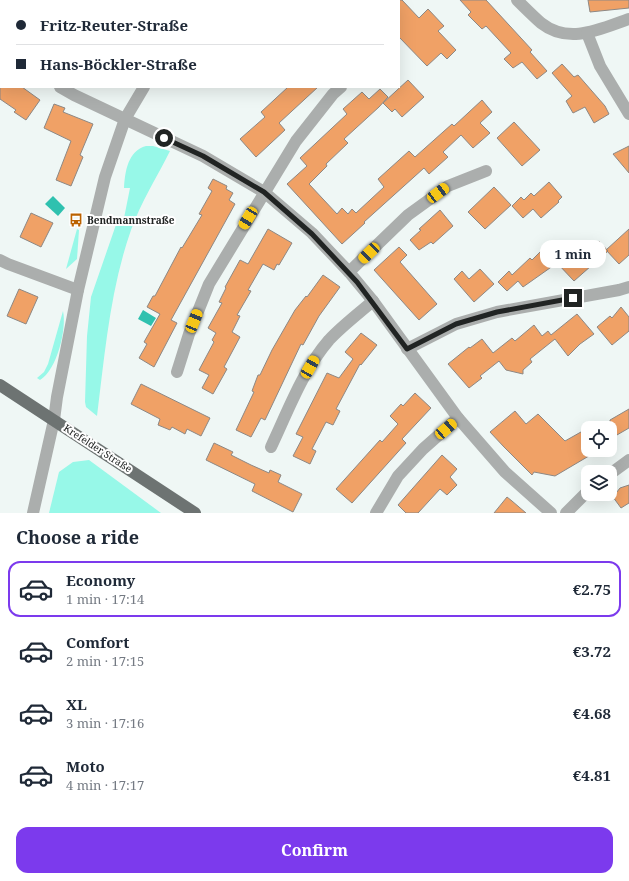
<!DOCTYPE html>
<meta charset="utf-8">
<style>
:root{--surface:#fff;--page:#f6f6f7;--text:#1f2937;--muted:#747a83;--line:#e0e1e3;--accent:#7c3aed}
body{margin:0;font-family:"Noto Serif",serif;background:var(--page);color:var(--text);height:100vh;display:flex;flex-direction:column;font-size:15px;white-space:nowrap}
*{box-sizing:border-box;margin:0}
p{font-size:13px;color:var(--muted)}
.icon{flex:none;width:22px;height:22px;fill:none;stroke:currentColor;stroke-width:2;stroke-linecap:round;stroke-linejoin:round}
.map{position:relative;height:513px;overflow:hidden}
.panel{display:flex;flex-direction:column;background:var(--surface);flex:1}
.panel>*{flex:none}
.hud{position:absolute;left:0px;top:0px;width:400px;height:88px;box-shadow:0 4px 16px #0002;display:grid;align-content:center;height:88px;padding:0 16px;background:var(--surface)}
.tools{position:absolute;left:581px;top:421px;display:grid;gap:8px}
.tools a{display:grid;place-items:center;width:36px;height:36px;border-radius:8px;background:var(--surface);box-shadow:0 4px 16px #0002;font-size:20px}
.end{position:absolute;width:18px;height:18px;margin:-9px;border:5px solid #212423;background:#fff;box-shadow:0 0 0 2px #fff}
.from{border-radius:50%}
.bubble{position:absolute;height:28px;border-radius:12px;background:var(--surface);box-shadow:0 4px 16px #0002;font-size:13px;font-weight:700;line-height:28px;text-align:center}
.car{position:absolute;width:12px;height:24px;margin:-12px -6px;border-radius:5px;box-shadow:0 0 3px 1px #0007;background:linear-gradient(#f5c518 24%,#345 0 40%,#f5c518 0 76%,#345 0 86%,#f5c518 0)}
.hud b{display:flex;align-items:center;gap:14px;height:38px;font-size:15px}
.hud b+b{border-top:1px solid var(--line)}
.hud i{width:10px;height:10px;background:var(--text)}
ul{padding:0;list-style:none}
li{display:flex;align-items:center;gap:12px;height:56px;margin:0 8px 6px;padding:0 8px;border:2px solid transparent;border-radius:12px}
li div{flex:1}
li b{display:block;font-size:15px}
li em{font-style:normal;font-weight:700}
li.active{border-color:var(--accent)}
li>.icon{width:36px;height:36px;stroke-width:1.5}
h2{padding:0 16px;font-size:18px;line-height:48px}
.action{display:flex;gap:8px;margin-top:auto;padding:8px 16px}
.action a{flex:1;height:46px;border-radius:12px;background:var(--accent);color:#fff;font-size:16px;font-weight:700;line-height:46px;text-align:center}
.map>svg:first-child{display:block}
.green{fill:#97f8e8}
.water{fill:#2fc1af}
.building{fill:#f0a166;stroke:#8d8884}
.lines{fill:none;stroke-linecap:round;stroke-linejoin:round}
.minor{stroke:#abaead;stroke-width:12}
.major{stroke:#6d7372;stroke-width:12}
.route{stroke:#212423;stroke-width:5}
.labels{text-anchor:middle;stroke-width:4;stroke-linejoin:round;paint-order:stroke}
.poi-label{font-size:10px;font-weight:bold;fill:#212423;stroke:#fff;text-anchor:start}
.street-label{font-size:10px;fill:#212423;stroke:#fff}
</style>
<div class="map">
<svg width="629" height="513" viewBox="0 0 629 513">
<rect width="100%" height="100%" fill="#eff7f5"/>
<g class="green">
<path d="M146 146H153L170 151C157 177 141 202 131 230 110 290 105 353 97 416L86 407 85 402 87 336 91 297 119 216 124 218 130 188H124C125 171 128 151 146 146Z"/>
<path d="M77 229 79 230 77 259 66 269Z"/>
<path d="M63 311C67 329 57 370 40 380L37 378 44 372 48 364Z"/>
<path d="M89 460 161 513H49L59 472 73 462Z"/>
</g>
<g class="water">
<path d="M53 196 65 208 58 216 45 204Z"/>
<path d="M143 310 156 318 151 326 138 319Z"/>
</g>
<g class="building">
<path d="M399 0H402L419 18 428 9 444 26 438 31 456 50 447 59 441 53 427 66 399 37Z"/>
<path d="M460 0H486L532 50 530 52 547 71 537 79 522 62 513 68 504 59 511 53 486 26 482 29 468 15 471 12Z"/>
<path d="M588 0H629V8L590 12Z"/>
<path d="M562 64 574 77 578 75 605 106 609 114 594 123 585 107 573 113 566 101 572 96 552 73Z"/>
<path d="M408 80 424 97 402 117 395 109 392 112 383 103Z"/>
<path d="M0 87H22L40 100 26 120 14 112 16 110 0 99Z"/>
<path d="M288 87H318L279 123 285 130 256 157 240 139 265 117 261 112Z"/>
<path d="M380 89 388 97 379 107 344 139 348 143 326 164 327 166 309 184 337 214 342 208 348 214 352 209 356 213 384 187 378 179 409 151 415 157 452 124 454 126 482 100 492 112 480 123 490 133 473 148 461 135 443 152 448 157 429 174 424 168 364 222 365 223 342 244 287 184 307 166 300 158 347 114 343 109 362 92 369 99Z"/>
<path d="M54 104 65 108 63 112 93 124 80 155 83 157 71 186 56 180 71 141 44 128Z"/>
<path d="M514 122 540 150 522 166 497 138Z"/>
<path d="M629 146V173L613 154Z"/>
<path d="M213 179 227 186 226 189 233 193 229 200 235 204 171 320 177 323 154 367 139 358 147 344 144 342 160 314 147 307 153 296H155L181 247 182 248 202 215 199 214 212 191 208 188Z"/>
<path d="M549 182 562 197 558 201 559 202 541 218 533 209 523 218 512 206 521 197 524 200 531 193 534 196Z"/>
<path d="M494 187 511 205 485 229 468 212Z"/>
<path d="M440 210 453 226 433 244 431 242 419 250 410 240 421 230 419 229Z"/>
<path d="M31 213 53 223 41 247 20 237Z"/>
<path d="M268 229 292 243 279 265 277 264 274 270 263 264 248 290 251 291 237 315 240 316 232 332 240 337 224 367 227 369 213 394 202 388 209 375 199 370 214 342 212 340 216 333 208 328 222 303 219 302 226 288 225 287 240 260 248 264Z"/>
<path d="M629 229V255L619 264 606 250Z"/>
<path d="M599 241 608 251 574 281 557 263 523 287 518 281 507 291 498 282 509 271 512 275 530 258 532 260 544 248 556 262 564 254 568 258 581 246 587 252Z"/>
<path d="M399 247 407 255 400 262 437 304 419 320 374 270Z"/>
<path d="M480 269 494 284 474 302 454 279 462 271 469 279Z"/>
<path d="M323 275 340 287 319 316 303 345 301 344 265 420 261 418 251 437 236 430 254 392 252 391 258 375H260L272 350 295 310 306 296 307 297Z"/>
<path d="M19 289 38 297 26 324 7 316Z"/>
<path d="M621 307 629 317V331L612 345 597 327 610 316 612 318Z"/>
<path d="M577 314 594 334 580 344 568 356 555 339 530 359 532 362 523 370V374L506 370 499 361 480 376 482 378 469 388 448 364 469 347 470 348 482 339 493 353 512 338 515 341 534 325 542 336 548 331 551 335Z"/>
<path d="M361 333 377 345 361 365 360 364 336 409 340 411 333 425 326 422 312 449 316 451 310 464 293 456 303 437 296 434 327 373 339 378 353 359 345 352Z"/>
<path d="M141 384 210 418 201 436 187 429 185 434 172 427 170 430 158 425 160 419 131 404Z"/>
<path d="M415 393 431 408 402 439 406 443 352 503 336 489 380 440 382 442 398 424 390 416 401 404 403 406Z"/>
<path d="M629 409V428L610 439V420Z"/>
<path d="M515 411 526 424 538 414 565 441 588 428V450H599L555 476 534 472 532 475 504 447 490 432Z"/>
<path d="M214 443 233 452 231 455 251 465 269 473 270 470 281 475 278 482 302 494 293 512 252 491 255 484 206 460Z"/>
<path d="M442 455 457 469 450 477 457 485 447 495 440 489 418 513H406L398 505Z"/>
<path d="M629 485V503L621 508 613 497 620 488Z"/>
<path d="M507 497 512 501 526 513H494Z"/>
</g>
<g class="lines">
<g class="minor">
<path d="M517 0C525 8 533 16 541 23 569 45 600 29 629 19"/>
<path d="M203 1 204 0"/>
<path d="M587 33 600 66 629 114"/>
<path d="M0 49 1 50"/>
<path d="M60 87 74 95 203 156 264 192 312 233 349 272 373 301 458 418 505 472 551 513"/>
<path d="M0 260 8 264 78 290"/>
<path d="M349 272 408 215 448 186 486 171"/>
<path d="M407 349 456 324 497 312 619 290 629 287"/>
<path d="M177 372 189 334 209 284 296 141 333 94 341 87"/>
<path d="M271 447C288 411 303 370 329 340 342 326 358 314 373 301"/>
<path d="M610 474 629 460"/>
<path d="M33 513 54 420 57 397 78 290 105 177 125 119 144 87"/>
<path d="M376 513 398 476 423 449 458 418"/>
<path d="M566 513 588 491"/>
</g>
<path class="major" d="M0 385 195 513"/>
</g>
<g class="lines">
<path class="route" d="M164 138 203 156 264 192 312 234 357 282 407 349 456 324 497 312 573 298"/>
</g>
<defs>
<g id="bus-bare" transform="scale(1.08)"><path d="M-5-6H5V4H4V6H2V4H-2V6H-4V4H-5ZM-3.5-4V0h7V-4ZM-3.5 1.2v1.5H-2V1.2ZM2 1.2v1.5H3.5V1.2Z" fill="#bb6200" stroke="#fff" stroke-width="2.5" paint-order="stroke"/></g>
</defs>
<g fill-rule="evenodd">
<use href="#bus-bare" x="76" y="220"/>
</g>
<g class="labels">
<g class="poi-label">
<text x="87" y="224">Bendmannstraße</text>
</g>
<g class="street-label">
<text transform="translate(98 448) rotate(33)" y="4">Krefelder Straße</text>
</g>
</g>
</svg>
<div class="tools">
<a><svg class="icon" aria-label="locate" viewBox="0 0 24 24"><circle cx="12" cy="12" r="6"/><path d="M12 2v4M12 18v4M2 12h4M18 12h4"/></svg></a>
<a><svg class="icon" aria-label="layers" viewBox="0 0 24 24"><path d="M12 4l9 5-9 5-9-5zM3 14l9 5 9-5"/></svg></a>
</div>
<i class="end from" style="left:164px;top:138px"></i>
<i class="end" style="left:573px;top:298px"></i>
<div class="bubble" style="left:540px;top:240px;width:66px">1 min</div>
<i class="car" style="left:438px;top:193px;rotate:53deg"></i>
<i class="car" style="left:248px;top:218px;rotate:211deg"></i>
<i class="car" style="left:369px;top:253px;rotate:226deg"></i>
<i class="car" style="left:194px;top:321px;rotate:22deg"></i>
<i class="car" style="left:310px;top:367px;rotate:30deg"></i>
<i class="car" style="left:446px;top:429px;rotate:49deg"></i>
<div class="hud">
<b><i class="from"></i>Fritz-Reuter-Straße</b>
<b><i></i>Hans-Böckler-Straße</b>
</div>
</div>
<section class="panel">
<h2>Choose a ride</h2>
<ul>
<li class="active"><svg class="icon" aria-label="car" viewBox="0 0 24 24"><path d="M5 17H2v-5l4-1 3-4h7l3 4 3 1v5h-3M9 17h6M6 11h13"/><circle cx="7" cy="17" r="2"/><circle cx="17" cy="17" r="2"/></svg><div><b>Economy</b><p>1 min · 17:14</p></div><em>€2.75</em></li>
<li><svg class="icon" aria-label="car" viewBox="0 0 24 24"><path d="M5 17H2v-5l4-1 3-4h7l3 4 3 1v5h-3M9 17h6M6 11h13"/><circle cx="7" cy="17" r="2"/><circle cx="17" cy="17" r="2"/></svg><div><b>Comfort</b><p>2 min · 17:15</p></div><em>€3.72</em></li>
<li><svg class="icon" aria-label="car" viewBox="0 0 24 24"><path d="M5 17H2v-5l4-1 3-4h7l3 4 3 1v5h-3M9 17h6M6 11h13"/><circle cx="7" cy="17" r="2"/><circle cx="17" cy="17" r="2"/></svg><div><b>XL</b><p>3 min · 17:16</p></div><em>€4.68</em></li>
<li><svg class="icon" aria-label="car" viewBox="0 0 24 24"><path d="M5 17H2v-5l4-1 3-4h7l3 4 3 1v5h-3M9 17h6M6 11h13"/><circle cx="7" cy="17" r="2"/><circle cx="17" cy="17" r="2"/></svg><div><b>Moto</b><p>4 min · 17:17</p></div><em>€4.81</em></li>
</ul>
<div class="action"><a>Confirm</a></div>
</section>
